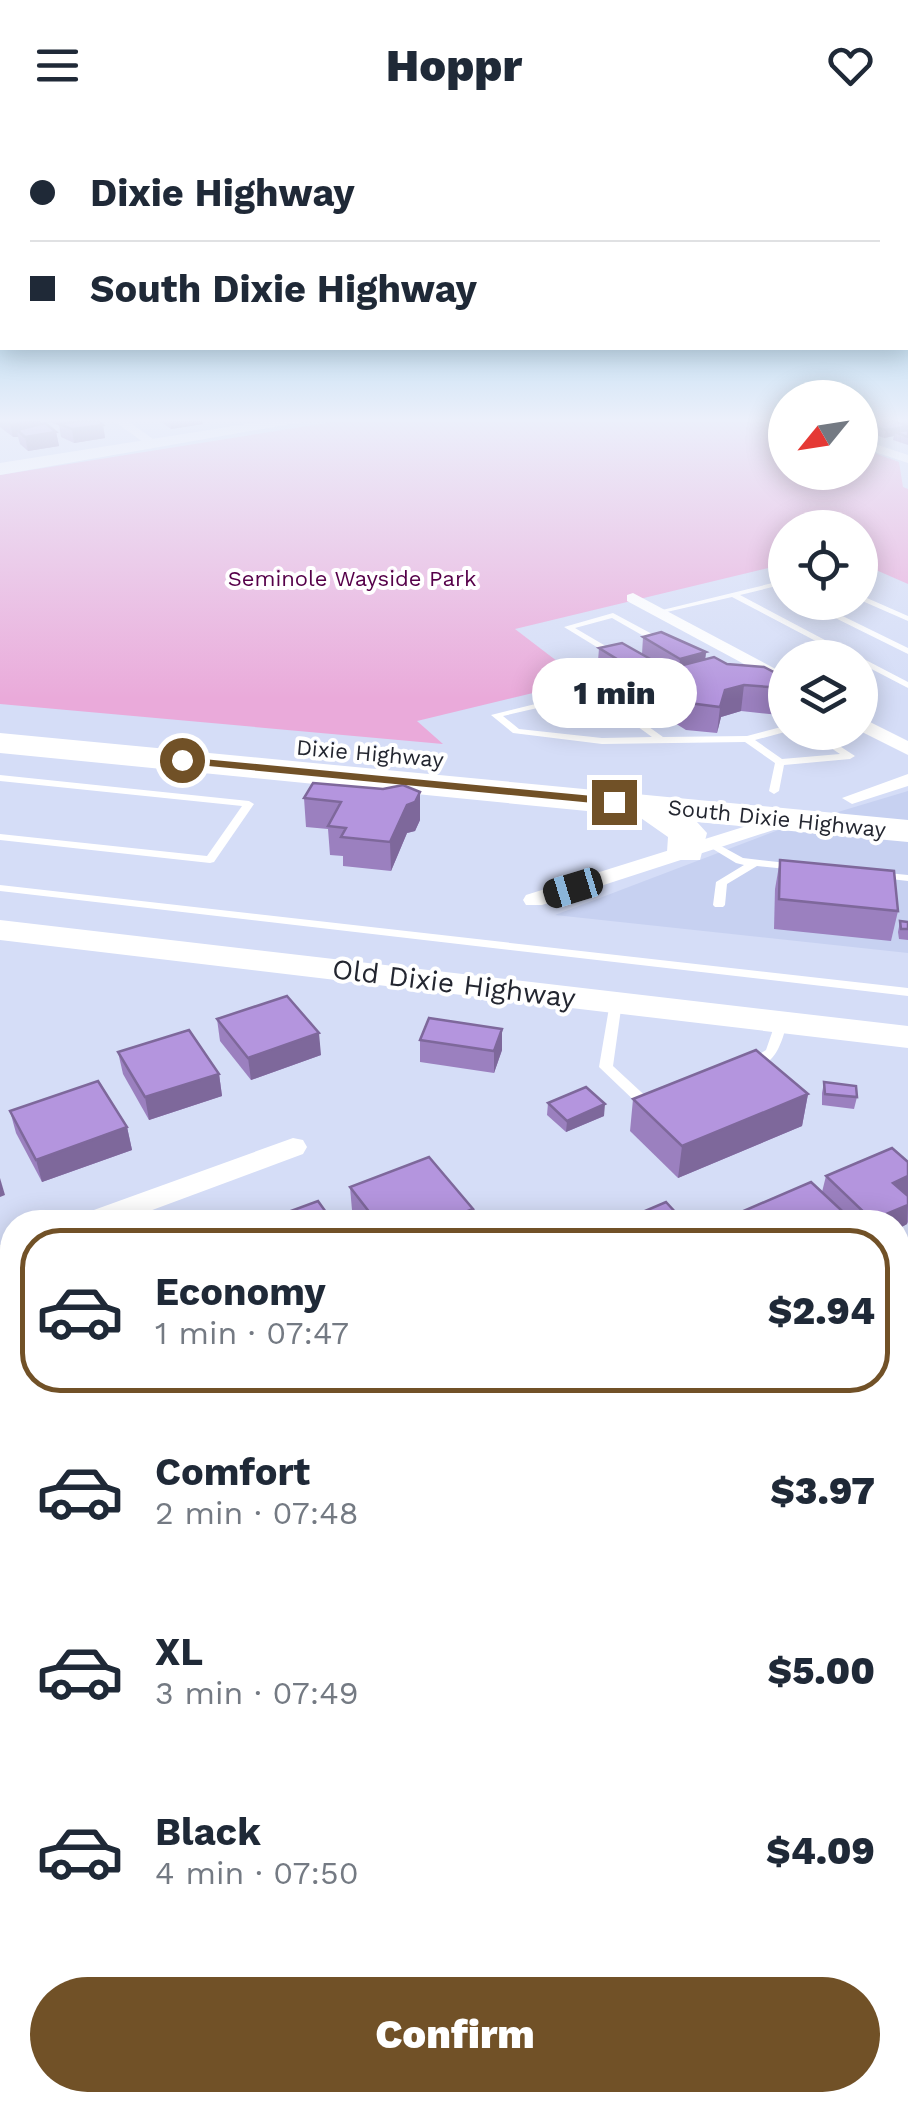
<!DOCTYPE html>
<meta charset="utf-8">
<style>
:root{--surface:#fff;--page:#f2f2f3;--text:#1f2937;--muted:#747a83;--line:#e0e1e3;--accent:#715127}
body{margin:0;font-family:"Work Sans",sans-serif;background:var(--page);color:var(--text);height:100vh;display:flex;flex-direction:column;font-size:38px;white-space:nowrap}
*{box-sizing:border-box;margin:0}
p{font-size:32px;color:var(--muted)}
.icon{flex:none;width:55px;height:55px;fill:none;stroke:currentColor;stroke-width:2;stroke-linecap:round;stroke-linejoin:round}
.map{position:relative;flex:1;overflow:hidden}
.panel{position:absolute;left:0px;top:1080px;width:910px;height:902px;display:flex;flex-direction:column;background:var(--surface);border-radius:40px 40px 0 0;box-shadow:0 5px 25px #0003}
.panel>*{flex:none}
.guide{position:absolute;left:0px;top:0px;width:910px;height:220px;box-shadow:0 5px 25px #0003;display:grid;align-content:center;height:220px;padding:0 30px;background:var(--surface)}
.needle{width:65px;rotate:240deg}
.tools{position:absolute;left:768px;top:250px;display:grid;gap:20px}
.tools a{display:grid;place-items:center;width:110px;height:110px;border-radius:50%;background:var(--surface);box-shadow:0 5px 25px #0003;font-size:50px}
.end{position:absolute;width:45px;height:45px;margin:-22px;border:12px solid #715127;background:#fff;box-shadow:0 0 0 5px #fff}
.from{border-radius:50%}
.bubble{position:absolute;height:70px;border-radius:35px;background:var(--surface);box-shadow:0 5px 25px #0003;font-size:32px;font-weight:800;line-height:70px;text-align:center}
.car{position:absolute;width:30px;height:60px;margin:-30px -15px;border-radius:12px;box-shadow:0 0 8px 2px #0007;background:linear-gradient(#222 24%,#8ab4d8 0 40%,#222 0 76%,#8ab4d8 0 86%,#222 0)}
.guide b{display:flex;align-items:center;gap:35px;height:95px;font-size:38px}
.guide b+b{border-top:2px solid var(--line)}
.guide i{width:25px;height:25px;background:var(--text)}
ul{padding:18px 0 0;list-style:none}
li{display:flex;align-items:center;gap:30px;height:165px;margin:0 20px 15px;padding:0 10px;border:5px solid transparent;border-radius:40px}
li div{flex:1}
li b{display:block;font-size:38px}
li em{font-style:normal;font-weight:800}
li.current{border-color:var(--accent)}
li>.icon{width:90px;height:90px;stroke-width:1.5}
.primary-button{display:flex;gap:20px;margin-top:auto;padding:20px 30px}
.primary-button a{flex:1;height:115px;border-radius:60px;background:var(--accent);color:#fff;font-size:40px;font-weight:800;line-height:115px;text-align:center}
header{display:flex;justify-content:space-between;align-items:center;height:130px;padding:0 30px;background:var(--surface);font-size:45px;font-weight:800}
.map>svg:first-child{display:block}
.built{fill:#c7d1f1}
.green{fill:#eaaada}
.lines{fill:none;stroke-linecap:round;stroke-linejoin:round}
.lane{fill:#fff;fill-rule:evenodd}
.street{fill:#fff;fill-rule:evenodd}
.secondary{fill:#fff;fill-rule:evenodd}
.highway{fill:#fff;fill-rule:evenodd}
.wall{fill:#9b80bf}
.shaded-wall{fill:#7e689b}
.building{fill:#b495de;stroke:#7e689b;stroke-width:2.5}
.route{fill:#715127}
.labels{text-anchor:middle;stroke-width:8;stroke-linejoin:round;paint-order:stroke}
.far-park-label{font-size:22px;fill:#550049;stroke:#fff}
.far-street-label{font-size:22px;fill:#232630;stroke:#fff}
.street-label{font-size:28px;fill:#232630;stroke:#fff}
</style>
<header><svg class="icon" aria-label="menu" viewBox="0 0 24 24"><path d="M4 6h16M4 12h16M4 18h16"/></svg>Hoppr<svg class="icon" aria-label="heart" viewBox="0 0 24 24"><path d="M12 20l-8-8c-3-5 5-10 8-4 3-6 11-1 8 4z"/></svg></header>
<div class="map">
<svg width="908" height="1982" viewBox="0 0 908 1982">
<rect width="100%" height="100%" fill="#d5ddf7"/>
<path class="built" d="M908 661V823L555 785 781 699Z"/>
<path class="green" d="M339 291H783L785 342H860V318L899 332 903 357 908 359V454L860 433V398H785V434L515 499 583 551 417 591 443 614 0 574V345Z"/>
<g class="lines">
<g class="lane">
<path d="M785 450V454L740 465 859 528H848L732 467 658 484 654 482Z"/>
<path d="M860 465 908 486V491L860 470Z"/>
<path d="M803 472H814L908 518V524Z"/>
<path d="M613 483 667 512 668 514 661 516 612 488 575 498 621 525V529L618 530 564 497Z"/>
<path d="M860 527 908 552V558L860 533Z"/>
<path d="M596 559 663 607 747 606 785 596V602L755 610 782 629 840 624 807 602H818L855 626 850 629 784 635 779 661 774 664 769 661 775 633 745 612 602 614 513 603 491 585ZM594 565 652 607 602 608 519 599 503 586Z"/>
<path d="M0 645 249 671 254 674 214 732 210 733 0 710V704L207 726 242 676 0 651Z"/>
<path d="M712 711 743 728 796 734 801 737 796 740 757 736 727 754 725 775 723 777H715L713 775 716 752 744 735 736 733 708 716V712Z"/>
<path d="M877 742 908 745V751L873 747V743Z"/>
<path d="M0 755 908 858V866L0 761Z"/>
<path d="M616 868 622 872 613 936 653 973 655 976 653 979H643L599 937 610 872Z"/>
<path d="M782 887 788 891C781 913 776 939 747 938L745 935 747 932 766 920 776 891Z"/>
</g>
<g class="street">
<path d="M114 291H128L160 314 150 317Z"/>
<path d="M860 309 908 325V333L860 317Z"/>
<path d="M633 463 785 544V556L627 471V465Z"/>
<path d="M860 587 908 611V625L860 601Z"/>
<path d="M908 644V656L852 674 842 668Z"/>
<path d="M788 683 798 689 795 693 542 775H526L523 770 526 765Z"/>
<path d="M293 1008 303 1010 307 1017 303 1024 120 1092H76L80 1085Z"/>
<path d="M12 1111V1134L0 1138V1115Z"/>
<path d="M908 1147V1174L898 1177V1151Z"/>
<path d="M12 1691V1739L0 1744V1696Z"/>
<path d="M908 1790V1840L898 1844V1794Z"/>
<path d="M671 1970H723L728 1982H676Z"/>
</g>
<g class="secondary">
<path d="M266 291H308L0 345V333Z"/>
<path d="M0 790 908 896V918L0 810Z"/>
</g>
<path class="highway" d="M0 603 908 690V712L697 692 707 703 700 730H672L667 722 668 707 638 686 0 623Z"/>
</g>
<g class="wall">
<path d="M0 291H41V294L56 302 59 316 28 321 20 314 18 307H13L0 297Z"/>
<path d="M47 291H99L103 295 105 308 74 313 61 307 59 295Z"/>
<path d="M160 291H202L203 294 171 299Z"/>
<path d="M860 291 902 294V291H908V294H902L908 296V315L893 310 894 306 884 308 866 301 867 297 860 298Z"/>
<path d="M643 507 706 522 705 529 785 548 779 585 741 581 721 587 717 603 686 600 597 544 599 518 642 524Z"/>
<path d="M420 662V690L415 701 407 703 391 741 343 736V726L330 725 328 699 306 697 304 668Z"/>
<path d="M780 730 898 781 891 811 774 799 775 759Z"/>
<path d="M900 791 908 792V810L899 809 898 802Z"/>
<path d="M217 889 321 925 251 950 220 911Z"/>
<path d="M420 910 502 920 494 943 420 932Z"/>
<path d="M118 922 219 944 222 966 149 990 123 944Z"/>
<path d="M824 952 857 967 854 979 822 975V963Z"/>
<path d="M808 964 802 996 678 1048 630 1001 633 969Z"/>
<path d="M548 973 604 986 566 1002 547 985Z"/>
<path d="M10 981 127 997 132 1020 42 1052 16 1003Z"/>
<path d="M908 1032V1092L907 1094 898 1099V1092H730L732 1086 822 1062 826 1046Z"/>
<path d="M350 1057 473 1092H361L352 1080Z"/>
<path d="M908 1235V1348L898 1337V1241Z"/>
<path d="M908 1503V1665L898 1672V1515L900 1509Z"/>
<path d="M372 1970H516L498 1982H377Z"/>
</g>
<g class="shaded-wall">
<path d="M26 291H41L43 303 17 300 18 307H13L10 294Z"/>
<path d="M170 291H202L203 294 171 299Z"/>
<path d="M860 291H877L868 294 867 297 860 298Z"/>
<path d="M103 295 105 308 74 313 72 299Z"/>
<path d="M908 296 907 303 895 302 894 306 884 308 886 300Z"/>
<path d="M56 302 59 316 28 321 25 307Z"/>
<path d="M706 522 704 540 678 547 680 529Z"/>
<path d="M744 555 741 581 721 587 717 603 720 577 725 560Z"/>
<path d="M420 662V690L415 701 407 703 391 741 390 712 407 675Z"/>
<path d="M502 899V920L494 943V921Z"/>
<path d="M319 903 321 925 251 950 248 928Z"/>
<path d="M219 944 222 966 149 990 145 967Z"/>
<path d="M808 964 802 996 678 1048 682 1016Z"/>
<path d="M605 974 604 986 566 1002 567 991Z"/>
<path d="M127 997 132 1020 42 1052 36 1030Z"/>
<path d="M908 1046V1066L893 1053Z"/>
<path d="M0 1048 5 1065 0 1067Z"/>
<path d="M908 1075 907 1094 898 1099V1092H872V1090Z"/>
<path d="M473 1079V1092H440Z"/>
<path d="M677 1084 676 1092H658Z"/>
<path d="M12 1230V1267L0 1272V1235Z"/>
<path d="M12 1534V1560L0 1566V1540Z"/>
<path d="M908 1645V1665L898 1672V1652Z"/>
<path d="M139 1970H155L160 1982H120Z"/>
<path d="M484 1970H516L498 1982H467Z"/>
</g>
<g class="building">
<path d="M79 291H99L103 295 72 299 59 294Z"/>
<path d="M880 291H894L908 296 886 300 868 294Z"/>
<path d="M45 293 56 302 25 307 17 300Z"/>
<path d="M908 300V307L895 302Z"/>
<path d="M661 502 706 522 680 529 643 507Z"/>
<path d="M622 513 668 539 714 527 727 534 764 537 785 548 783 558 744 555 725 560 720 577 689 573 599 518Z"/>
<path d="M313 653 383 659 403 655 420 662 415 672 407 675 390 712 341 707 346 698 328 696 341 672 304 668Z"/>
<path d="M780 730 894 741 898 781 779 769Z"/>
<path d="M900 791 908 792V799H901Z"/>
<path d="M287 866 319 903 248 928 217 889Z"/>
<path d="M429 888 502 899 494 921 420 910Z"/>
<path d="M189 900 219 944 145 967 118 922Z"/>
<path d="M756 920 808 964 682 1016 633 969Z"/>
<path d="M98 951 127 997 36 1030 10 981Z"/>
<path d="M824 952 856 956 857 967 825 964Z"/>
<path d="M586 957 605 974 567 991 548 973Z"/>
<path d="M892 1018 908 1032V1046L893 1053 908 1066V1075L872 1090 826 1046Z"/>
<path d="M429 1027 473 1079 440 1092H377L350 1057Z"/>
<path d="M811 1052 854 1092H738L732 1086Z"/>
<path d="M318 1071 333 1092H261Z"/>
<path d="M666 1072 677 1084 658 1092H646L638 1084Z"/>
<path d="M182 1087 186 1092H167Z"/>
<path d="M12 1152V1230L0 1235V1156Z"/>
<path d="M908 1235V1304L898 1294V1262L905 1258 898 1251V1241Z"/>
<path d="M12 1457V1534L0 1540V1463Z"/>
<path d="M908 1503V1517L900 1509Z"/>
<path d="M898 1549 908 1562V1645L898 1652Z"/>
<path d="M12 1816V1856L2 1822Z"/>
<path d="M48 1970H139L120 1982H51Z"/>
<path d="M379 1970H484L467 1982H384Z"/>
</g>
<linearGradient id="sky" x2="0" y2="1"><stop stop-color="#66b8de"/><stop offset="0.51" stop-color="#ecf0fb"/><stop offset="1" stop-color="#ecf0fb" stop-opacity="0"/></linearGradient>
<rect width="908" height="569" fill="url(#sky)"/>
<path class="route" d="M182 627 614 668 620 672 614 675 177 633Z"/>
<g class="labels">
<g class="far-park-label">
<text x="352" y="456">Seminole Wayside Park</text>
</g>
<g class="far-street-label">
<text transform="translate(370 623) rotate(5)" y="8">Dixie Highway</text>
<text transform="translate(777 688) rotate(6)" y="8">South Dixie Highway</text>
</g>
<g class="street-label">
<text transform="translate(454 853) rotate(7)" y="10">Old Dixie Highway</text>
</g>
</g>
</svg>
<div class="tools">
<a><svg class="needle" viewBox="-14 -14 28 28"><path d="M0-13l5 13h-10z" fill="#e53935"/><path d="M0 13l5-13h-10z" fill="#747a83"/></svg></a>
<a><svg class="icon" aria-label="locate" viewBox="0 0 24 24"><circle cx="12" cy="12" r="6"/><path d="M12 2v4M12 18v4M2 12h4M18 12h4"/></svg></a>
<a><svg class="icon" aria-label="layers" viewBox="0 0 24 24"><path d="M12 4l9 5-9 5-9-5zM3 14l9 5 9-5"/></svg></a>
</div>
<i class="end from" style="left:182px;top:630px"></i>
<i class="end" style="left:614px;top:672px"></i>
<div class="bubble" style="left:532px;top:528px;width:165px">1 min</div>
<i class="car" style="left:573px;top:758px;rotate:253deg"></i>
<div class="guide">
<b><i class="from"></i>Dixie Highway</b>
<b><i></i>South Dixie Highway</b>
</div>
<section class="panel">
<ul>
<li class="current"><svg class="icon" aria-label="car" viewBox="0 0 24 24"><path d="M5 17H2v-5l4-1 3-4h7l3 4 3 1v5h-3M9 17h6M6 11h13"/><circle cx="7" cy="17" r="2"/><circle cx="17" cy="17" r="2"/></svg><div><b>Economy</b><p>1 min · 07:47</p></div><em>$2.94</em></li>
<li><svg class="icon" aria-label="car" viewBox="0 0 24 24"><path d="M5 17H2v-5l4-1 3-4h7l3 4 3 1v5h-3M9 17h6M6 11h13"/><circle cx="7" cy="17" r="2"/><circle cx="17" cy="17" r="2"/></svg><div><b>Comfort</b><p>2 min · 07:48</p></div><em>$3.97</em></li>
<li><svg class="icon" aria-label="car" viewBox="0 0 24 24"><path d="M5 17H2v-5l4-1 3-4h7l3 4 3 1v5h-3M9 17h6M6 11h13"/><circle cx="7" cy="17" r="2"/><circle cx="17" cy="17" r="2"/></svg><div><b>XL</b><p>3 min · 07:49</p></div><em>$5.00</em></li>
<li><svg class="icon" aria-label="car" viewBox="0 0 24 24"><path d="M5 17H2v-5l4-1 3-4h7l3 4 3 1v5h-3M9 17h6M6 11h13"/><circle cx="7" cy="17" r="2"/><circle cx="17" cy="17" r="2"/></svg><div><b>Black</b><p>4 min · 07:50</p></div><em>$4.09</em></li>
</ul>
<div class="primary-button"><a>Confirm</a></div>
</section>
</div>
